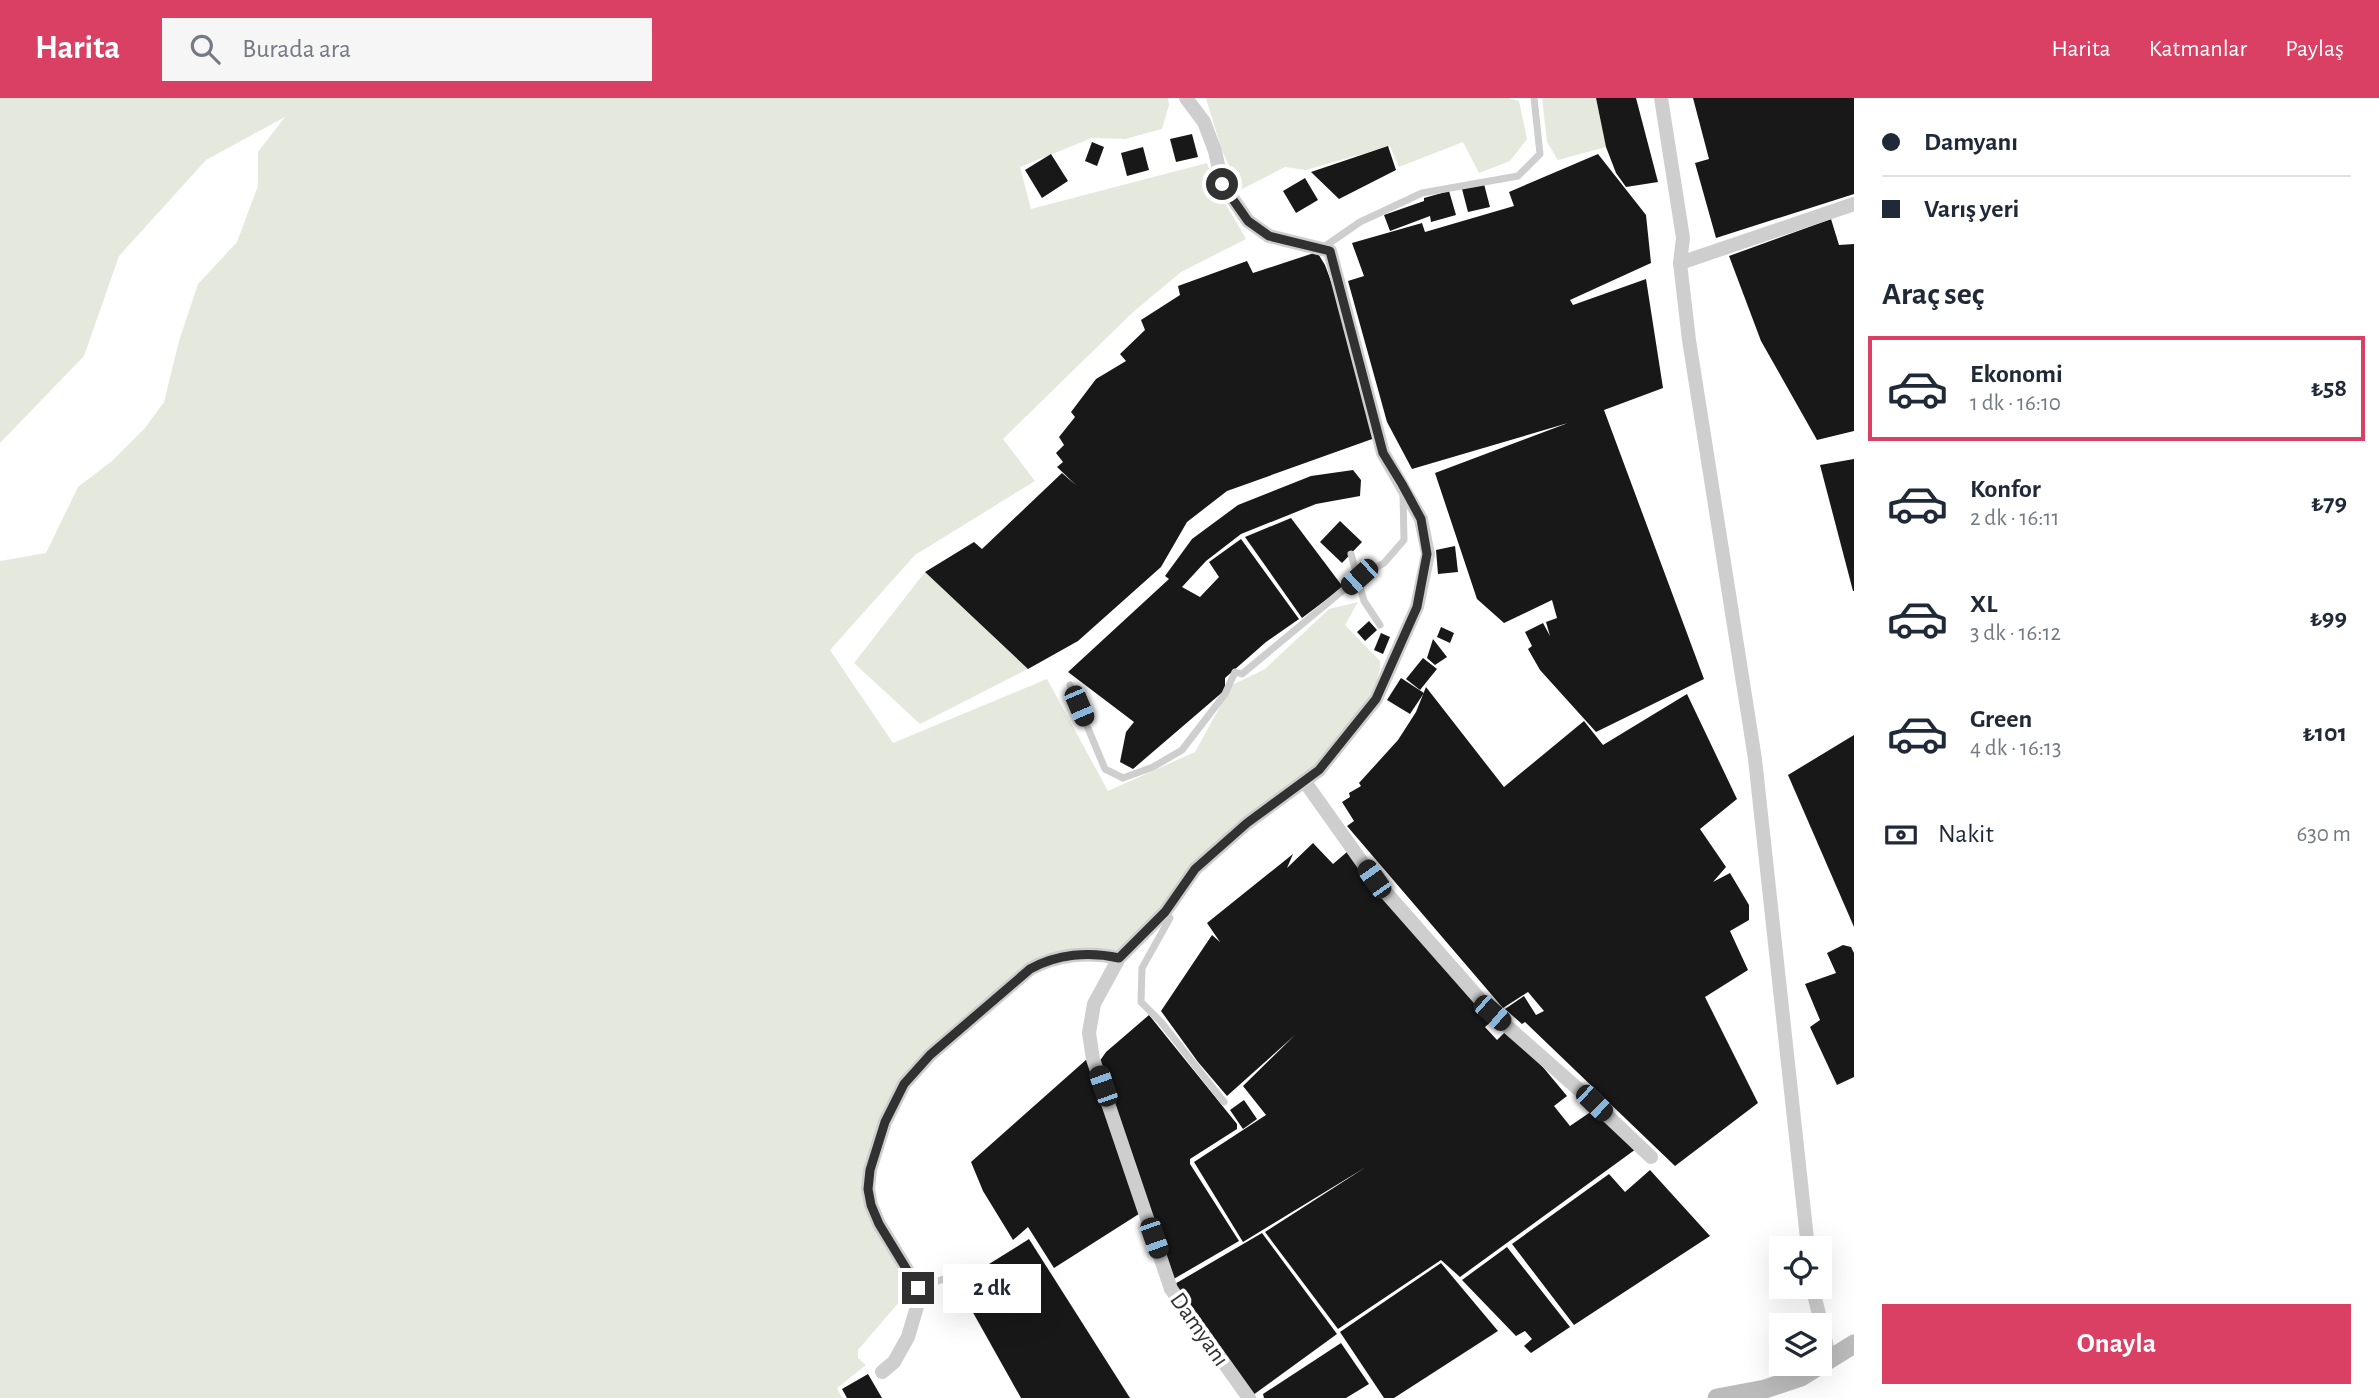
<!DOCTYPE html>
<html lang="tr">
<meta charset="utf-8">
<style>
:root{--surface:#fff;--page:#f6f6f7;--text:#1f2937;--muted:#747a83;--line:#e0e1e3;--accent:#da4063}
body{margin:0;font-family:"Alegreya Sans",sans-serif;background:var(--page);color:var(--text);height:100vh;display:flex;flex-direction:column;font-size:26px;white-space:nowrap}
*{box-sizing:border-box;margin:0}
p{font-size:23px;color:var(--muted)}
.icon{flex:none;width:38px;height:38px;fill:none;stroke:currentColor;stroke-width:2;stroke-linecap:round;stroke-linejoin:round}
.map{position:relative;flex:1;overflow:hidden}
.sheet{display:flex;flex-direction:column;background:var(--surface);width:525px}
.sheet>*{flex:none}
.guide{display:grid;align-content:center;height:154px;padding:0 28px;background:var(--surface)}
.fabs{position:absolute;left:1769px;top:1138px;display:grid;gap:14px}
.fabs a{display:grid;place-items:center;width:63px;height:63px;border-radius:0px;background:var(--surface);box-shadow:0 7px 28px #0002;font-size:35px}
.end{position:absolute;width:32px;height:32px;margin:-16px;border:9px solid #313131;background:#fff;box-shadow:0 0 0 4px #fff}
.from{border-radius:50%}
.bubble{position:absolute;height:49px;border-radius:0px;background:var(--surface);box-shadow:0 7px 28px #0002;font-size:23px;font-weight:700;line-height:49px;text-align:center}
.car{position:absolute;width:21px;height:42px;margin:-21px -10px;border-radius:9px;box-shadow:0 0 5px 2px #0007;background:linear-gradient(#222 24%,#8ab4d8 0 40%,#222 0 76%,#8ab4d8 0 86%,#222 0)}
.guide b{display:flex;align-items:center;gap:24px;height:66px;font-size:26px}
.guide b+b{border-top:2px solid var(--line)}
.guide i{width:18px;height:18px;background:var(--text)}
ul{padding:0;list-style:none}
li{display:flex;align-items:center;gap:21px;height:105px;margin:0 14px 10px;padding:0 14px;border:4px solid transparent;border-radius:0px}
li div{flex:1}
li b{display:block;font-size:26px}
li em{font-style:normal;font-weight:700}
li.on{border-color:var(--accent)}
li>.icon{width:63px;height:63px;stroke-width:1.5}
h2{padding:0 28px;font-size:32px;line-height:84px}
.pay{display:flex;align-items:center;gap:18px;height:77px;padding:0 28px;font-size:26px}
.pay p{margin-inline-start:auto}
.primary-button{display:flex;gap:14px;margin-top:auto;padding:14px 28px}
.primary-button a{flex:1;height:80px;border-radius:0px;background:var(--accent);color:#fff;font-size:28px;font-weight:700;line-height:80px;text-align:center}
header{display:flex;align-items:center;gap:42px;box-sizing:border-box;height:98px;padding:0 35px;background:var(--accent);color:#fff}
header strong{font-size:33px}
nav{display:flex;gap:38px;margin-inline-start:auto;font-size:24px}
.search{width:490px;height:63px;background:var(--page);display:flex;align-items:center;gap:18px;box-sizing:border-box;padding:0 24px;border-radius:0px;color:var(--muted);font-size:26px}
main{display:flex;flex:1;min-height:0}
.map>svg:first-child{display:block}
.green{fill:#e5e9dd}
.building{fill:#181818}
.lines{fill:none;stroke-linecap:round;stroke-linejoin:round}
.lane{stroke:#cecece;stroke-width:7}
.street{stroke:#cecece;stroke-width:14}
.secondary{stroke:#bbb;stroke-width:19}
.route{stroke:#313131;stroke-width:9}
.labels{text-anchor:middle;stroke-width:7;stroke-linejoin:round;paint-order:stroke}
.street-label{font-size:24px;fill:#313131;stroke:#fff}
</style>
<header>
<strong>Harita</strong>
<div class="search"><svg class="icon" aria-label="search" viewBox="0 0 24 24"><circle cx="10" cy="10" r="6"/><path d="M15 15l6 6"/></svg>Burada ara</div>
<nav><a>Harita</a><a>Katmanlar</a><a>Paylaş</a></nav>
</header>
<main>
<div class="map">
<svg width="1854" height="1300" viewBox="0 0 1854 1300">
<rect width="100%" height="100%" fill="#fff"/>
<g class="green">
<path d="M0 0H1168L1169 7 1162 31 1125 41 1092 40 1020 69 1031 111 1207 65 1215 88 1246 141 1181 174 1132 215 1003 341 1035 383 915 457 830 552 893 645 1047 581 1108 693 1195 654 1232 587 1265 571 1329 511 1358 504 1345 527 1380 563C1385 621 1230 746 1187 786 1163 808 1141 830 1118 853L1047 859 901 985 864 1091 911 1190 858 1252V1260L866 1267 837 1290 842 1300H0V463L46 455 78 389 112 363 145 330 164 304 179 243 198 186 237 144 258 88V54L285 19 206 62 119 158 84 258 0 345Z"/>
<path d="M1206 0H1508L1519 3 1527 41 1510 63 1479 75 1463 44 1399 69 1390 48 1306 72 1285 69 1240 92 1221 50Z"/>
<path d="M1542 0H1596L1606 49 1558 62 1547 44Z"/>
<path d="M925 474 1028 571 920 626 854 565Z"/>
</g>
<g class="building">
<path d="M1596 0H1636L1658 84 1626 89 1616 75 1606 49Z"/>
<path d="M1693 0H1854V96L1716 140 1695 65 1709 61Z"/>
<path d="M1192 36 1198 59 1176 64 1170 41Z"/>
<path d="M1092 44 1104 49 1097 68 1085 63Z"/>
<path d="M1388 48 1396 72 1339 101 1311 74Z"/>
<path d="M1143 49 1149 72 1127 78 1121 55Z"/>
<path d="M1051 56 1068 83 1042 100 1025 72Z"/>
<path d="M1598 56 1646 117 1651 165 1570 202 1573 207 1646 181 1663 290 1604 312 1704 581 1596 634 1540 572 1528 551 1532 548 1525 534 1543 525 1550 538 1546 524 1557 520 1552 502 1504 525 1477 501 1435 375 1568 325 1412 371 1387 324 1348 183 1364 178 1352 145 1422 125 1425 134 1514 108 1509 94Z"/>
<path d="M1305 80 1318 102 1296 115 1283 93Z"/>
<path d="M1484 86 1490 109 1468 114 1462 91Z"/>
<path d="M1449 93 1456 117 1431 124 1430 118 1390 133 1384 117 1424 103V100Z"/>
<path d="M1831 121 1839 147 1854 146V333L1817 342 1761 243 1729 158Z"/>
<path d="M1317 154 1325 167 1336 197 1375 340 1227 393 1187 424 1161 469 1078 543 1028 571 925 474 974 444 982 451 1062 375 1077 388 1057 369 1063 364 1056 355 1064 347 1059 339 1075 319 1071 314 1096 281 1126 263 1120 256 1145 232 1141 222 1180 197 1178 188 1247 163 1253 175Z"/>
<path d="M1854 361V493H1853L1820 367Z"/>
<path d="M1353 372 1361 382 1360 398 1316 406 1241 436 1206 463 1182 489 1200 499 1219 479 1209 464 1241 441 1299 521 1266 544 1225 580V592L1133 671 1120 664 1126 634 1134 624 1068 574 1169 481 1165 478 1192 441 1238 407 1311 378Z"/>
<path d="M1291 420 1343 489 1302 520 1245 439Z"/>
<path d="M1340 423 1362 444 1342 465 1320 444Z"/>
<path d="M1455 448 1458 474 1438 476 1436 452Z"/>
<path d="M1369 523 1377 532 1365 543 1357 534Z"/>
<path d="M1441 529 1454 535 1450 545 1437 539Z"/>
<path d="M1381 535 1390 539 1383 556 1374 552Z"/>
<path d="M1433 541 1447 559 1435 567 1427 560Z"/>
<path d="M1423 560 1437 571 1420 592 1406 581Z"/>
<path d="M1401 580 1424 595 1410 616 1387 602Z"/>
<path d="M1426 589 1504 689 1584 623 1603 647 1687 596 1737 701 1700 731 1726 769 1713 784 1730 775 1749 807V822L1730 833 1748 872 1705 899 1758 1005 1675 1068 1525 924 1522 926 1505 911 1524 898 1536 917 1544 913 1528 894 1503 910 1347 728 1354 723 1342 704 1350 699 1349 695 1361 688 1359 685 1398 642 1416 614Z"/>
<path d="M1854 637V829L1788 677Z"/>
<path d="M1313 745 1333 766 1347 754 1492 923 1485 929 1497 942 1506 933 1542 968 1567 998 1554 1008 1570 1028 1592 1013 1636 1051 1460 1179 1441 1162 1338 1231 1265 1134 1366 1069 1243 1144 1194 1064 1266 1017 1243 988 1295 937 1227 998 1198 964 1161 913 1212 837 1220 844 1207 825 1293 756 1287 770Z"/>
<path d="M1843 847 1851 849 1854 855V979L1837 987 1810 929 1820 922 1805 886 1836 875 1827 855Z"/>
<path d="M1149 917 1237 1026V1031L1190 1061V1066L1239 1143 1172 1182 1097 967 1106 954Z"/>
<path d="M1087 961 1142 1114 1054 1170 1028 1129 1013 1142 983 1093 971 1064Z"/>
<path d="M1244 1002 1257 1021 1243 1031 1230 1012Z"/>
<path d="M1650 1072 1710 1138 1574 1227 1512 1146 1609 1076 1625 1094Z"/>
<path d="M1262 1135 1337 1236 1249 1300 1173 1187Z"/>
<path d="M1029 1141 1130 1300H1021L957 1186Z"/>
<path d="M1507 1149 1570 1229 1531 1255 1524 1248 1532 1241 1525 1233 1516 1238 1462 1182Z"/>
<path d="M1441 1165 1498 1233 1394 1300H1384L1340 1234Z"/>
<path d="M1341 1245 1369 1286 1346 1300H1264L1263 1296Z"/>
<path d="M868 1276 882 1300H847L842 1291Z"/>
</g>
<g class="lines">
<g class="lane">
<path d="M1321 151 1360 124 1422 95 1518 78 1540 56 1534 0"/>
<path d="M1351 456 1364 503 1380 527"/>
<path d="M1070 587 1105 671 1123 680 1153 669 1182 652 1225 596 1235 574 1242 576 1359 479 1384 465 1404 442 1403 397"/>
<path d="M1165 814 1170 820 1142 870 1141 904 1161 924 1224 1004"/>
<path d="M918 1190 958 1176"/>
</g>
<g class="street">
<path d="M1186 0 1204 24 1215 53 1222 85 1248 123 1269 138 1330 153 1383 355 1421 421 1428 456 1417 509 1376 601 1319 672 1247 725 1195 771 1165 814 1119 860 1094 906 1089 935 1093 961 1171 1191 1249 1300"/>
<path d="M1661 0 1683 140 1680 165 1689 242 1755 661 1808 1150"/>
<path d="M1680 165 1854 106"/>
<path d="M1305 684 1374 781 1492 915 1594 1005 1651 1059"/>
<path d="M1812 1188 1830 1261"/>
<path d="M882 1274 894 1264 908 1239 918 1205V1190L879 1126 871 1107 868 1091 870 1072 885 1024 904 986 930 957 1030 871C1057 856 1089 853 1119 860"/>
</g>
<path class="secondary" d="M1717 1300 1765 1291 1801 1279 1854 1246"/>
</g>
<g class="lines">
<path class="route" d="M918 1190 879 1126 871 1107 868 1091 870 1072 885 1024 904 986 930 957 1030 871C1057 856 1089 853 1119 860L1165 814 1195 771 1247 725 1319 672 1376 601 1417 509 1427 456 1421 421 1402 386 1383 355 1330 153 1269 138 1248 123 1222 86"/>
</g>
<g class="labels">
<g class="street-label">
<text transform="translate(1200 1231) rotate(55)" y="8">Damyanı</text>
</g>
</g>
</svg>
<div class="fabs">
<a><svg class="icon" aria-label="locate" viewBox="0 0 24 24"><circle cx="12" cy="12" r="6"/><path d="M12 2v4M12 18v4M2 12h4M18 12h4"/></svg></a>
<a><svg class="icon" aria-label="layers" viewBox="0 0 24 24"><path d="M12 4l9 5-9 5-9-5zM3 14l9 5 9-5"/></svg></a>
</div>
<i class="end from" style="left:1222px;top:86px"></i>
<i class="end" style="left:918px;top:1190px"></i>
<div class="bubble" style="left:943px;top:1166px;width:98px">2 dk</div>
<i class="car" style="left:1359px;top:479px;rotate:228deg"></i>
<i class="car" style="left:1079px;top:608px;rotate:157deg"></i>
<i class="car" style="left:1374px;top:781px;rotate:325deg"></i>
<i class="car" style="left:1492px;top:915px;rotate:131deg"></i>
<i class="car" style="left:1103px;top:988px;rotate:341deg"></i>
<i class="car" style="left:1594px;top:1005px;rotate:134deg"></i>
<i class="car" style="left:1154px;top:1140px;rotate:161deg"></i>
</div>
<section class="sheet">
<div class="guide">
<b><i class="from"></i>Damyanı</b>
<b><i></i>Varış yeri</b>
</div>
<h2>Araç seç</h2>
<ul>
<li class="on"><svg class="icon" aria-label="car" viewBox="0 0 24 24"><path d="M5 17H2v-5l4-1 3-4h7l3 4 3 1v5h-3M9 17h6M6 11h13"/><circle cx="7" cy="17" r="2"/><circle cx="17" cy="17" r="2"/></svg><div><b>Ekonomi</b><p>1 dk · 16:10</p></div><em>₺58</em></li>
<li><svg class="icon" aria-label="car" viewBox="0 0 24 24"><path d="M5 17H2v-5l4-1 3-4h7l3 4 3 1v5h-3M9 17h6M6 11h13"/><circle cx="7" cy="17" r="2"/><circle cx="17" cy="17" r="2"/></svg><div><b>Konfor</b><p>2 dk · 16:11</p></div><em>₺79</em></li>
<li><svg class="icon" aria-label="car" viewBox="0 0 24 24"><path d="M5 17H2v-5l4-1 3-4h7l3 4 3 1v5h-3M9 17h6M6 11h13"/><circle cx="7" cy="17" r="2"/><circle cx="17" cy="17" r="2"/></svg><div><b>XL</b><p>3 dk · 16:12</p></div><em>₺99</em></li>
<li><svg class="icon" aria-label="car" viewBox="0 0 24 24"><path d="M5 17H2v-5l4-1 3-4h7l3 4 3 1v5h-3M9 17h6M6 11h13"/><circle cx="7" cy="17" r="2"/><circle cx="17" cy="17" r="2"/></svg><div><b>Green</b><p>4 dk · 16:13</p></div><em>₺101</em></li>
</ul>
<div class="pay"><svg class="icon" aria-label="cash" viewBox="0 0 24 24"><path d="M3 7h18v10H3z"/><circle cx="12" cy="12" r="2"/></svg>Nakit<p>630 m</p></div>
<div class="primary-button"><a>Onayla</a></div>
</section>
</main>
